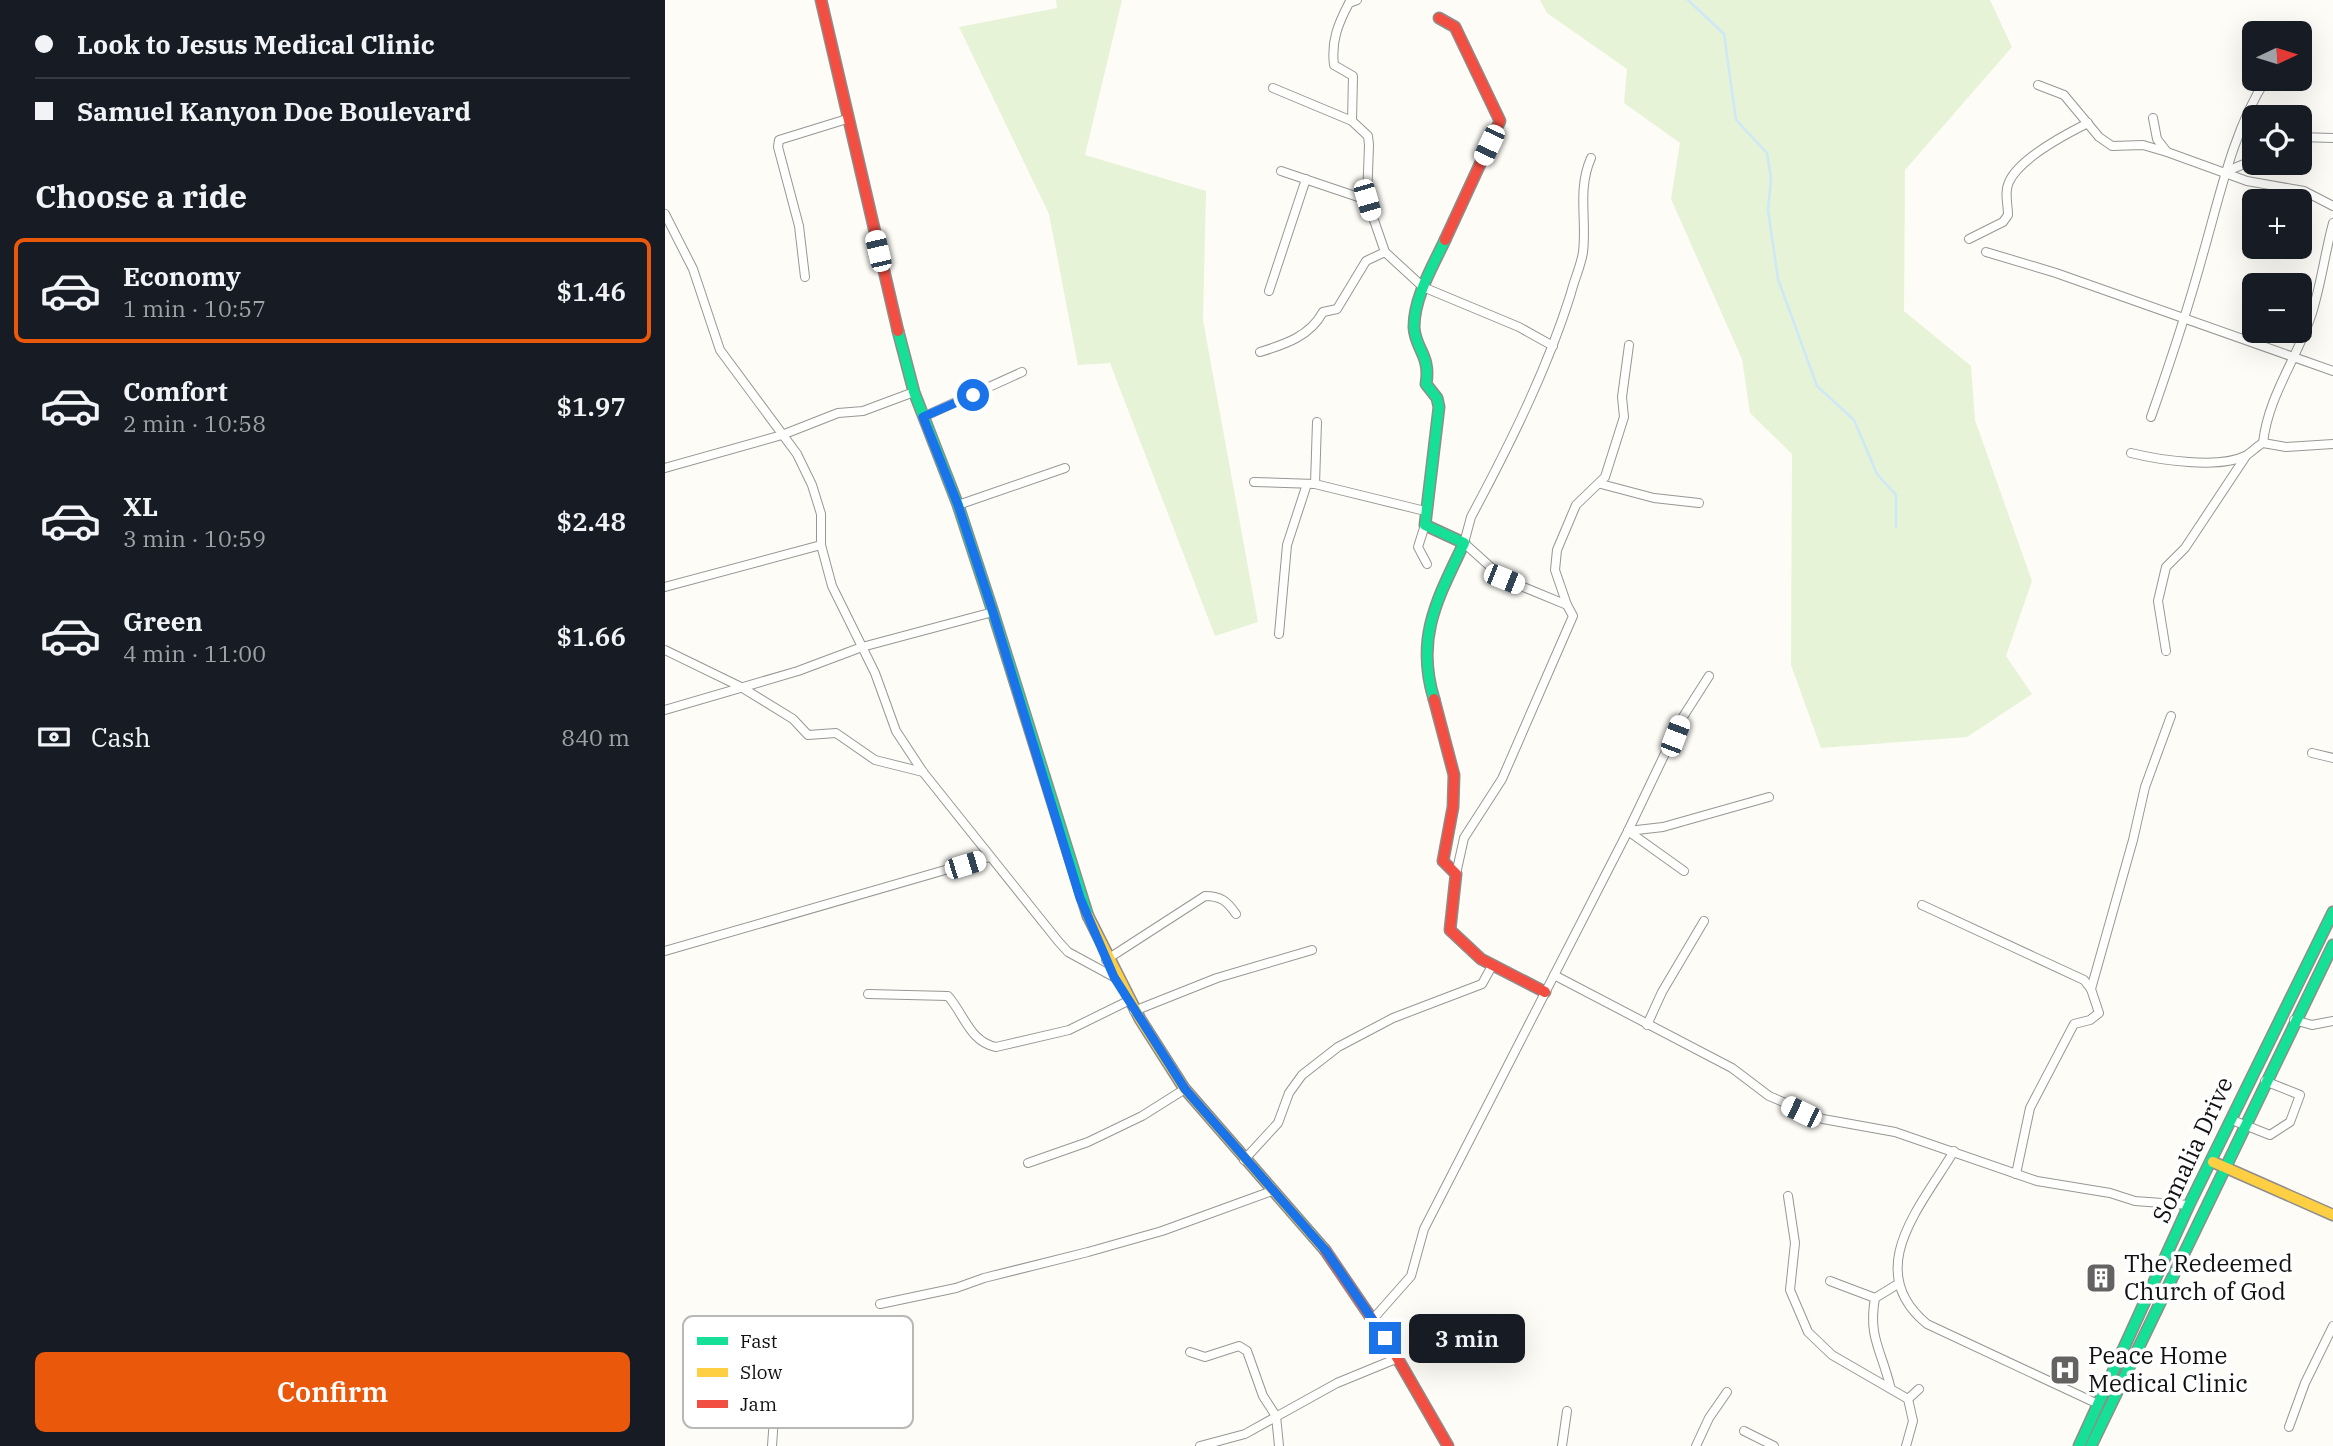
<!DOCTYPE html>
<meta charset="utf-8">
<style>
:root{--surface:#171b24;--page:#20242c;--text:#f1f3f6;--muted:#9ea1a6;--line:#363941;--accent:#ea580c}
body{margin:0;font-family:"IBM Plex Serif",serif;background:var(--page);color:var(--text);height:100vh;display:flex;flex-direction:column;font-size:26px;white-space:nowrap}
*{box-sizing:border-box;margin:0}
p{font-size:23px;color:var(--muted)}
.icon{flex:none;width:38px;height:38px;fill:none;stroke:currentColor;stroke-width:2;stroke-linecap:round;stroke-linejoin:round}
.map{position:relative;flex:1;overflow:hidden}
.details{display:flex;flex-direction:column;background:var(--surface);width:665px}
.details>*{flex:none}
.banner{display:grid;align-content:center;height:154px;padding:0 35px;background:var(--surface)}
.needle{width:46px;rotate:86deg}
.controls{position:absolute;left:1577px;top:21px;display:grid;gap:14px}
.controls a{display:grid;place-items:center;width:70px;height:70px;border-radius:10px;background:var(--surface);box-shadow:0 7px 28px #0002;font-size:35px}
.end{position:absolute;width:32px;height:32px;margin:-16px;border:9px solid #1a73e8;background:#fff;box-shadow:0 0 0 4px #fff}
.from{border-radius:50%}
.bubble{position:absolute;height:49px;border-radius:10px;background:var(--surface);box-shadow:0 7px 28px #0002;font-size:23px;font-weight:600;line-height:49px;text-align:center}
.car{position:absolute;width:21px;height:42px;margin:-21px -10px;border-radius:9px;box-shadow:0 0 5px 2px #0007;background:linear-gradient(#fff 24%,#345 0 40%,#fff 0 76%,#345 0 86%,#fff 0)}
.banner b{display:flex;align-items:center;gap:24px;height:66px;font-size:26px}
.banner b+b{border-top:2px solid var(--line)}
.banner i{width:18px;height:18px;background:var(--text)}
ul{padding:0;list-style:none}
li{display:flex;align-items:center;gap:21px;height:105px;margin:0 14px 10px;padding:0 21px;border:4px solid transparent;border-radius:10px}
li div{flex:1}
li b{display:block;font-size:26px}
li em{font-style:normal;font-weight:600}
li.current{border-color:var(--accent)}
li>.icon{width:63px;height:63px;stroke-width:1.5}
h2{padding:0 35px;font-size:32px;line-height:84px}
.pay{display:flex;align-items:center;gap:18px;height:77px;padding:0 35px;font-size:26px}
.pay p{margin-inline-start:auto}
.button{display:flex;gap:14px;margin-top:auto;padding:14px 35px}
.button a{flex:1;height:80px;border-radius:10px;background:var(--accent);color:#fff;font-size:28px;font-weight:600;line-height:80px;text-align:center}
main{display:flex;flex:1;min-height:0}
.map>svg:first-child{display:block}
.green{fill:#e7f3d7}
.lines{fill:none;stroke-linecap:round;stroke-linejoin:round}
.stream{stroke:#cde8f7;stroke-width:2.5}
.street-casing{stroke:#979795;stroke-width:10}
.fast-casing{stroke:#8e8d8b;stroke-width:13}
.slow-casing{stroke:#8e8d8b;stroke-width:13}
.jam-casing{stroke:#8e8d8b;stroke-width:13}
.street{stroke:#fffffe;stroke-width:8}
.fast{stroke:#16e098;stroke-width:10}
.slow{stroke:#ffcf43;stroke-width:10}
.jam{stroke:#f24e42;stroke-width:10}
.route{stroke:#1a73e8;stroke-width:9}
.labels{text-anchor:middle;stroke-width:7;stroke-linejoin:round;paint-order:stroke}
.street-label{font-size:24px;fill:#111;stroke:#fff}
.poi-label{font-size:24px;fill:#111;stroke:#fff;text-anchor:start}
.key{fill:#fff;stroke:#b8b8b8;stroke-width:2}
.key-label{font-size:19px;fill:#111}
</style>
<main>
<section class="details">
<div class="banner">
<b><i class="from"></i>Look to Jesus Medical Clinic</b>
<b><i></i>Samuel Kanyon Doe Boulevard</b>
</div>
<h2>Choose a ride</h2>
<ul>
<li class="current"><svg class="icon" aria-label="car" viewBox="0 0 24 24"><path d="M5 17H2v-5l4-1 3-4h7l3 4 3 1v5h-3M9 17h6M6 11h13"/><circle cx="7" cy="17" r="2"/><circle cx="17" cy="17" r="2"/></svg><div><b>Economy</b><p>1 min · 10:57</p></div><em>$1.46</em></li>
<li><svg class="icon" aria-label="car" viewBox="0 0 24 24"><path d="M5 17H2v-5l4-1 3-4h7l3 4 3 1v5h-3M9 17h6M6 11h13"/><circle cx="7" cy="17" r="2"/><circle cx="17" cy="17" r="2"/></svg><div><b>Comfort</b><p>2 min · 10:58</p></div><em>$1.97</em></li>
<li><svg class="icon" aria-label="car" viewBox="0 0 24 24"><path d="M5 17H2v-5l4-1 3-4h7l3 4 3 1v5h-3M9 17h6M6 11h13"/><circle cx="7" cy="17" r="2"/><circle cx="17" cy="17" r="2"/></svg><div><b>XL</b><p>3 min · 10:59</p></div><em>$2.48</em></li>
<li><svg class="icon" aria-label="car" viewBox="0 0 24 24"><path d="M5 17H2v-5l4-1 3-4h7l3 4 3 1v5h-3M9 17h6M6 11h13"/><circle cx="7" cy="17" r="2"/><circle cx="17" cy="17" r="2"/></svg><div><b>Green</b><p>4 min · 11:00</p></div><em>$1.66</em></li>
</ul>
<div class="pay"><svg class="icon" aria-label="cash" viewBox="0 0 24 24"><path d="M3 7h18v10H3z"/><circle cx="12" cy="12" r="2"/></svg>Cash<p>840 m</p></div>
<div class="button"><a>Confirm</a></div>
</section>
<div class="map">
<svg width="1668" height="1446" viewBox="0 0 1668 1446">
<rect width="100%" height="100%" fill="#fdfcf7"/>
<g class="green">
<path d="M391 0H457L420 155 541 191 538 320 593 622 550 636 445 363 413 365 384 214 294 27 392 8Z"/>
<path d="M875 0H1325L1347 47 1240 170 1239 311 1306 366 1310 420 1367 581 1341 656 1367 694 1302 737 1156 748 1126 665 1127 454 1085 413 1077 359 1006 199 1015 143 959 103 962 69 882 13Z"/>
</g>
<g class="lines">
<path class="stream" d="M1023 0 1059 34 1071 120 1102 153 1106 178 1103 210 1113 279 1152 386 1189 420 1212 474 1231 495V527"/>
<g class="street-casing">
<g id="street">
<path d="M692 0 684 3C673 24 666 41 669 65L688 76 687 121 703 136 704 145 702 200 720 252 758 287 854 327 888 346"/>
<path d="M1373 85 1399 95 1434 137 1447 146 1478 145 1502 152 1492 139 1488 118"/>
<path d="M608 88 687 121"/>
<path d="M1634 137 1668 138"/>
<path d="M1502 152 1582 181 1639 191 1668 206"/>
<path d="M616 171 702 200"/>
<path d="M1562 171 1589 160"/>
<path d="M0 214 28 269 55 350 132 454 147 485 156 514V545L167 586 210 673 231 731 258 772 393 941 403 952 449 977"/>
<path d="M1304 239 1338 222 1343 215C1343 204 1339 192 1344 182 1354 159 1401 134 1423 123"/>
<path d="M1321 252 1391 273 1668 371"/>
<path d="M140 277 134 226 113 147 114 140 182 119"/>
<path d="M604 291 641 179"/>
<path d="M595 352C621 344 645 336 658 312L672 309 701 261 720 252"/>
<path d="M258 417 357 372"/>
<path d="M1486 417C1505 363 1523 309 1538 254 1555 195 1568 131 1601 79"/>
<path d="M1598 443C1603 396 1633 357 1647 313 1656 284 1660 253 1668 223"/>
<path d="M1466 453C1494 460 1554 469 1580 456 1586 453 1592 446 1598 443L1621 447 1668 444"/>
<path d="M0 468 117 435 173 413 198 411 249 392"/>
<path d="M589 482 650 484 760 511"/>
<path d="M650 484 652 422"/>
<path d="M936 484 989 498 1034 503"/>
<path d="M293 505 400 468"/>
<path d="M760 525 753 547 762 564"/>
<path d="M0 587 156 545"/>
<path d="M902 605 890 570 892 550 911 505 940 477 959 417 957 397 964 345"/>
<path d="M614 634 622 545 642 484"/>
<path d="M0 650 76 687 128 719 143 735 171 733 210 760 258 772"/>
<path d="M1501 651 1493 601 1501 567 1520 548 1581 456"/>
<path d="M0 710 133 671 197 647 328 612"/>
<path d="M1647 753 1668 758"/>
<path d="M963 831 998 827 1104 797"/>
<path d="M963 831 1019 871"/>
<path d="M791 874 799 838 837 779 908 616 902 605 839 579 799 543 806 517C844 446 882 370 906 293 909 280 916 266 918 252 922 219 912 190 926 158"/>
<path d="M1257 905 1419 980 1426 989 1434 1013 1425 1020 1409 1024 1365 1108 1351 1174"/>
<path d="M0 951 325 857"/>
<path d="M441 960 540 896C556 896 562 901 571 914"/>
<path d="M889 975 1067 1068 1104 1096 1158 1119 1230 1132 1372 1181 1445 1193 1470 1201 1524 1205"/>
<path d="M1426 989 1468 840 1480 787 1506 716"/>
<path d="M203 994 283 996C299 1014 305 1042 331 1047L404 1030 463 1001"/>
<path d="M469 1011 552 978 647 950"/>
<path d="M1629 1020 1647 1025 1668 1021"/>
<path d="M982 1025 997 992 1039 921"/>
<path d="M1567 1120 1605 1135 1625 1122 1635 1095 1600 1081"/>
<path d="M1289 1151C1257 1205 1196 1270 1262 1324L1433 1404"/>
<path d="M579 1160 613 1123 624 1093 637 1075 673 1047 728 1018 817 984 827 966"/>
<path d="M363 1163 423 1142 477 1116 520 1089"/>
<path d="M1123 1196 1130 1243 1125 1290 1143 1332 1167 1355 1243 1399 1254 1389"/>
<path d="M1165 1281 1210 1298"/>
<path d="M215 1304 291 1288 319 1278 423 1252 497 1231 607 1191"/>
<path d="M708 1319 746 1276 759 1229 963 831 1016 720 1044 676"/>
<path d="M525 1352 540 1357 574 1346 582 1351 598 1396 611 1416 614 1446"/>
<path d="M1225 1386C1216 1349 1203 1337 1210 1298L1233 1284"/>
<path d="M1624 1427 1640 1383 1668 1326"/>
<path d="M1079 1431 1109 1446"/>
<path d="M107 1446 112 1375"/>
<path d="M535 1446 580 1434 672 1383 733 1358"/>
<path d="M897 1446 902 1411"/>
<path d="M1031 1446 1044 1418 1062 1392"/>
<path d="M1241 1446 1248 1421 1243 1399"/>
</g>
</g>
<g class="fast-casing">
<g id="fast">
<path d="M233 331 249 392 293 505 328 612 423 916"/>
<path d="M769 699C750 637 773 598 799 543L760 525 774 407 772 398 761 384C766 355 750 349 749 327 749 297 768 266 780 240"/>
<path d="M1414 1446 1524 1205 1668 912"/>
<path d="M1426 1446 1668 945"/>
</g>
</g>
<g class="slow-casing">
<g id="slow">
<path d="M423 916 475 1019 519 1088 660 1250"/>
<path d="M1548 1162 1668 1215"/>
</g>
</g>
<g class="jam-casing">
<g id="jam">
<path d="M156 0 233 331"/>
<path d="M774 18 790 27 835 121 780 240"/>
<path d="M769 699 789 775 788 807 778 861 791 874 785 930 816 959 880 992"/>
<path d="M660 1250 726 1347 783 1446"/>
</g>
</g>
<use href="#street" class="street"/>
<use href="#fast" class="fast"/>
<use href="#slow" class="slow"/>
<use href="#jam" class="jam"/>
</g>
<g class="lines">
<path class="route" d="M308 395 258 417 293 505 328 612 415 898 449 977 520 1089 661 1251 720 1338"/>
</g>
<defs>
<g id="building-square" transform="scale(1.575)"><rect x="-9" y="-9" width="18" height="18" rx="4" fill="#646362" stroke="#fff"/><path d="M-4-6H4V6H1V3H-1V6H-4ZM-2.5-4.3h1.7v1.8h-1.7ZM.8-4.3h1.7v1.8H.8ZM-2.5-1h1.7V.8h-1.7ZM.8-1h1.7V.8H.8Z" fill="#fff"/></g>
<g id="hospital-square" transform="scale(1.575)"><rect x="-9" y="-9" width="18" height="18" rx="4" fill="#646362" stroke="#fff"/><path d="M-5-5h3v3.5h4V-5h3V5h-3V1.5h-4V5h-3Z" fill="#fff"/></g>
</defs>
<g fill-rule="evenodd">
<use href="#building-square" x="1436" y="1278"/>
<use href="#hospital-square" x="1400" y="1370"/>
</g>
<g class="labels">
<g class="street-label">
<text transform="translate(1528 1150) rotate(-65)" y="8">Somalia Drive</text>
</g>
<g class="poi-label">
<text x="1459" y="1272">The Redeemed<tspan x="1459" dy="28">Church of God</tspan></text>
<text x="1423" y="1364">Peace Home<tspan x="1423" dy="28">Medical Clinic</tspan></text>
</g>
</g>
<rect x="18" y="1316" width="230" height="112" rx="10" class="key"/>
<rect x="32" y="1337" width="31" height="8" fill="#16e098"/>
<rect x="32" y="1368" width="31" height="9" fill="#ffcf43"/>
<rect x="32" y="1400" width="31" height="8" fill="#f24e42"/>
<g class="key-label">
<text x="75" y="1348">Fast</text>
<text x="75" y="1379">Slow</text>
<text x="75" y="1411">Jam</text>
</g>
</svg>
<div class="controls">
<a><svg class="needle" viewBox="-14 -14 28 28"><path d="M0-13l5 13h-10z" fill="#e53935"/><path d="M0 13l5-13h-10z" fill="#9ea1a6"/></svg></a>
<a><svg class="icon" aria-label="locate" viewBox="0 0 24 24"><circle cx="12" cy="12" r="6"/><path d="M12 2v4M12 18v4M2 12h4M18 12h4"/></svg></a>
<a>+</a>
<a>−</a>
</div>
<i class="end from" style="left:308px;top:395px"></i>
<i class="end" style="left:720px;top:1338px"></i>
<div class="bubble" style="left:744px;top:1314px;width:116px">3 min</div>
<i class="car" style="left:824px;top:145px;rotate:205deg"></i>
<i class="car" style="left:702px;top:200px;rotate:164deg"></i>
<i class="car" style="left:213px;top:251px;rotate:347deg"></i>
<i class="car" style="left:839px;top:579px;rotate:112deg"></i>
<i class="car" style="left:1010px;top:736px;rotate:21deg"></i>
<i class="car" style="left:300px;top:865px;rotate:73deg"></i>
<i class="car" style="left:1136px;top:1112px;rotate:296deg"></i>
</div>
</main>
